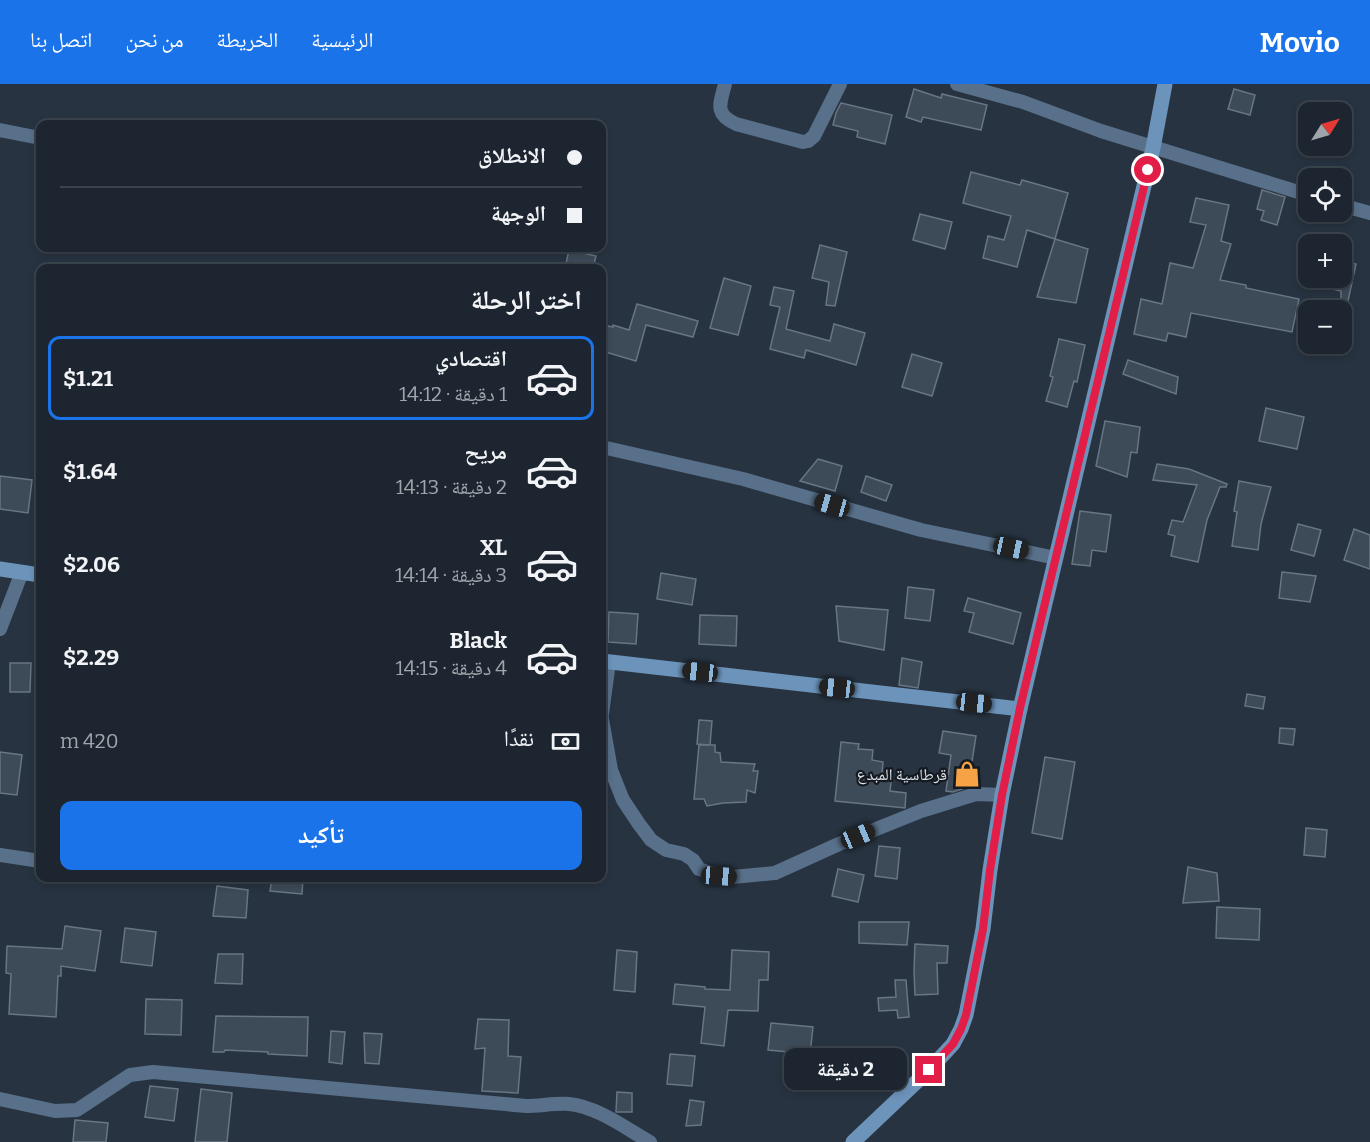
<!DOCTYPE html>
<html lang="ar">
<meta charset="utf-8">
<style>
:root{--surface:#1d2630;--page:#252e38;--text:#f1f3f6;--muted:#a0a5ab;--line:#3b434c;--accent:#1a73e8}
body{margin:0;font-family:Bitter,"Noto Naskh Arabic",serif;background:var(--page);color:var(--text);direction:rtl;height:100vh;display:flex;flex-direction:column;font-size:22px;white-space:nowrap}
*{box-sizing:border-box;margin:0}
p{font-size:20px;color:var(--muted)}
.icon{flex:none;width:33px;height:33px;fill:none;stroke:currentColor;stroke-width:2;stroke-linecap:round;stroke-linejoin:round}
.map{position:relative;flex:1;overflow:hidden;direction:ltr}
.side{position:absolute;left:36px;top:180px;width:570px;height:618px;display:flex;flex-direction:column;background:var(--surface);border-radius:12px;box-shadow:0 3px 9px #0003,0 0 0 2px var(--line);direction:rtl}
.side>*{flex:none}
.guide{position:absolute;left:36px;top:36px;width:570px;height:132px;border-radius:12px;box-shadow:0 3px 9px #0003,0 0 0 2px var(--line);direction:rtl;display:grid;align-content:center;height:132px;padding:0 24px;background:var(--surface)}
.needle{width:39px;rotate:53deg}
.buttons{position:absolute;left:1298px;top:18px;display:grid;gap:12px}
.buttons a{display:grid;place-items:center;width:54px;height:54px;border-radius:12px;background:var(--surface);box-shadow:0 3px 9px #0003,0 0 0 2px var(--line);font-size:30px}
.end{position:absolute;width:27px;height:27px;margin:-14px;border:8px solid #e11d48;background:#fff;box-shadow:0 0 0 3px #fff}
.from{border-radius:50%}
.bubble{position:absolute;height:42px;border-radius:12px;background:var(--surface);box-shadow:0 3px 9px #0003,0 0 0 2px var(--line);font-size:20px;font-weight:700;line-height:42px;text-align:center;direction:rtl}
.car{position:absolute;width:18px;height:36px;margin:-18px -9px;border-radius:8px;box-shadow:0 0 4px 2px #0007;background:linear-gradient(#222 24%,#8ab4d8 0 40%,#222 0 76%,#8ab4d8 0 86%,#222 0)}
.guide b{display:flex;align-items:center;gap:21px;height:57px;font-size:22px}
.guide b+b{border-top:2px solid var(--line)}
.guide i{width:15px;height:15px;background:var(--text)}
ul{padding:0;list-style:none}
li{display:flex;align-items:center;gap:18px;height:84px;margin:0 12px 9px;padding:0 12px;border:3px solid transparent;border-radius:12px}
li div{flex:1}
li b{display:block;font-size:22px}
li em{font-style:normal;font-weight:700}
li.on{border-color:var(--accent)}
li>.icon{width:54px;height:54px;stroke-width:1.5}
h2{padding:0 24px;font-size:27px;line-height:72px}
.pay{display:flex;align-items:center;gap:15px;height:66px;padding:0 24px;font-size:22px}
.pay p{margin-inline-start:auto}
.action{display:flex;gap:12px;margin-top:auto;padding:12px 24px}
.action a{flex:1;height:69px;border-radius:12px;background:var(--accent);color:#fff;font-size:24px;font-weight:700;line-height:69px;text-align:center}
header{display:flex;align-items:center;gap:36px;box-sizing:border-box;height:84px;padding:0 30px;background:var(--accent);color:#fff}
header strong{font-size:28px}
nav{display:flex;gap:33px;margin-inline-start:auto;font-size:21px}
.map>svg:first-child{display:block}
.building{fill:#3d4a57;stroke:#677584;stroke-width:1.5}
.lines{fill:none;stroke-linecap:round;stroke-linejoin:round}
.street{stroke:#587089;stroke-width:14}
.secondary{stroke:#6c93ba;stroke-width:15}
.route{stroke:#e11d48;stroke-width:8}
.labels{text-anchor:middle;stroke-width:4.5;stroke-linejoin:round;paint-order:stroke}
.poi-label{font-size:16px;fill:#dce4ec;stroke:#151a20;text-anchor:end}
</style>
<header>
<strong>Movio</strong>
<nav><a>الرئيسية</a><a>الخريطة</a><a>من نحن</a><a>اتصل بنا</a></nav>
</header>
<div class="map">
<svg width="1370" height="1058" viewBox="0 0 1370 1058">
<rect width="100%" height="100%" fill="#273340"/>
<g class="building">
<path d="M914 5 941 14 942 10 987 21 981 46 923 33 921 38 906 33Z"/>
<path d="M1234 5 1255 11 1250 31 1228 25Z"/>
<path d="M841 19 892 31 885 60 857 53 858 47 833 41 836 29Z"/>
<path d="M971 88 1020 101 1022 96 1068 109 1055 155 1027 146 1017 183 983 174 988 152 1004 156 1011 132 963 119Z"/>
<path d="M1262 106 1285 113 1277 141 1261 136 1264 127 1257 125Z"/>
<path d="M1196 114 1229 121 1221 157 1231 160 1220 196 1246 201V204L1299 215 1292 248 1191 229 1186 253 1168 249 1166 257 1134 250 1141 215 1162 220 1170 179 1193 184 1206 141 1190 138Z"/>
<path d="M920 130 952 138 945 165 913 156Z"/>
<path d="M1055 155 1088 165 1076 219 1037 213Z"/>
<path d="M820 161 847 168 835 222 826 221 829 198 812 194Z"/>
<path d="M569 166 596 172 593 184H565Z"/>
<path d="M1341 177 1356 180 1346 226H1341V207L1305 199V194H1341Z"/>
<path d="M724 194 751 202 738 251 710 244Z"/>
<path d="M774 203 794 207 786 245 830 257 834 240 865 249 856 281 806 266 804 274 770 265 780 223 770 221Z"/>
<path d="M637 220 698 237 693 253 646 241 636 277 602 267V241L613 243V241L629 246Z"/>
<path d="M1059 255 1085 261 1077 298 1074 297 1067 323 1046 317 1053 293 1050 292Z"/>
<path d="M912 270 942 279 932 312 902 303Z"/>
<path d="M1128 276 1178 293 1176 310 1123 290Z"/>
<path d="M1266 324 1304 333 1297 365 1259 357Z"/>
<path d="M1105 337 1140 343 1137 369 1131 368 1127 393 1096 382Z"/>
<path d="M818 375 842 382 835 407 800 397Z"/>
<path d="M1157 380 1189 385 1227 400 1226 403H1220L1207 436 1198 478 1171 472 1175 452 1168 450 1172 436 1183 438 1197 401 1153 396Z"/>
<path d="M0 392 32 396 28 429 0 425Z"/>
<path d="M866 392 892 401 886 417 861 408Z"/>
<path d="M1239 397 1271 403 1261 440 1258 466 1232 462 1237 428 1234 427Z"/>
<path d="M1080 427 1111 431 1106 468 1092 466 1090 482 1072 480Z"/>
<path d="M1298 440 1321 446 1314 472 1291 466Z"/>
<path d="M1354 445 1370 451V485L1344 476Z"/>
<path d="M1282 488 1316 492 1310 518 1279 514Z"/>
<path d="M661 489 696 495 692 521 657 515Z"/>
<path d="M908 503 934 506 930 537 905 534Z"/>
<path d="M968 514 1021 529 1013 560 969 548 974 529 964 527Z"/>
<path d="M836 522 888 526 884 566 839 557Z"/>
<path d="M609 528 638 530 636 560 608 558Z"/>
<path d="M700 531 737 532 736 562 699 560Z"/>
<path d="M902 574 922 578 918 604 899 601Z"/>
<path d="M10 579H31L30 608H10Z"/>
<path d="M1247 610 1265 613 1263 625 1245 622Z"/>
<path d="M699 636 712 637 710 661 697 660Z"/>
<path d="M1280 644 1295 645 1293 661 1279 659Z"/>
<path d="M943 647 976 652 968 703 953 708 946 707 951 671 939 669Z"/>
<path d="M841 658 859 660 858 665 873 666 872 676 883 678 882 689 892 690 890 707 906 709 905 724 835 717Z"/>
<path d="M699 661H715V668L720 669 721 678 755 680 753 687H758L755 709 747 706 746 718 723 719 707 722 704 715H694Z"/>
<path d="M0 668 22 671 17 711 0 709Z"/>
<path d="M1045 673 1075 678 1062 755 1032 749Z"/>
<path d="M1306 744 1327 746 1325 773 1304 771Z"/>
<path d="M879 762 900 764 897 795 875 792Z"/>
<path d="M1188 783 1217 789 1219 817 1183 819Z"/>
<path d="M838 785 864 791 858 818 832 812Z"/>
<path d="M272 794H303L302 810 270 807Z"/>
<path d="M217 802 248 806 246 834 213 832Z"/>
<path d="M1217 823 1260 825 1259 856 1216 854Z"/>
<path d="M859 838H909L907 861 859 859Z"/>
<path d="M65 842 101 847 95 887 61 882V892H58L56 933 9 930 11 890 6 889 7 862 62 865Z"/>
<path d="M125 844 156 848 152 882 121 878Z"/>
<path d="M915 860 948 862 947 879H937L938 910 915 911 914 887Z"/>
<path d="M617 866 637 868 635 908 614 906Z"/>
<path d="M732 866 769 868 768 896H759L758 927 728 926 724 962 701 959 705 923 673 920 675 900 705 903V905L730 906Z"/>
<path d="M218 870H243L242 900 215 899Z"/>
<path d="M895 896H906L909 933 898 934 897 926 879 927 878 914 896 913Z"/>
<path d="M146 915 182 916 181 951 145 950Z"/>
<path d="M216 932 308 933 307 972 268 970V968L225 966 224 968H213Z"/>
<path d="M478 935 509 936 508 972 521 973 518 1009 482 1007 485 964 475 965Z"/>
<path d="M771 939 813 943 810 970 768 966Z"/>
<path d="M331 947 345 948 342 980 329 978Z"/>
<path d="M364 949 382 950 379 980 365 979Z"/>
<path d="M670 970 695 972 692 1002 667 1000Z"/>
<path d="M150 1002 178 1005 174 1037 145 1033Z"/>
<path d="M201 1005 232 1009 227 1058H195Z"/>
<path d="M617 1008 632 1009V1028H616Z"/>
<path d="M690 1016 704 1018 701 1041 686 1042Z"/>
<path d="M75 1036 108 1039 106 1058H73Z"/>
</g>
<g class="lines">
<g class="street">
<path d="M725 0C720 20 714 30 736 40L803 58 808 57 814 52 840 0"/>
<path d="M957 0 1023 18 1101 47 1308 111"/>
<path d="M0 46 40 54"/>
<path d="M1341 121 1370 129"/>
<path d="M602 363 743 395 921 446 1056 474"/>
<path d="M0 545 22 488"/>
<path d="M602 630 609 578"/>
<path d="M602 635 611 686 623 716 639 740 651 756 666 766 684 770 693 776 699 785 719 792 733 793 775 789 839 760 921 727 976 710 1002 711"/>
<path d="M0 771 40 777"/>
<path d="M0 1015 55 1027 77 1026 130 991 153 988 526 1022C540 1022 555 1019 569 1020 598 1023 625 1044 650 1058"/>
</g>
<g class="secondary">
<path d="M0 485 40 491"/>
<path d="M602 577 1020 625"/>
<path d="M853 1058 929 986 953 960 961 945 966 931 983 845 990 786 1002 711 1020 625 1153 64 1165 0"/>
</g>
</g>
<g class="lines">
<path class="route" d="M929 986 953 960 961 945 966 931 983 845 990 786 1002 711 1020 624 1148 86"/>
</g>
<defs>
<g id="shop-bare" transform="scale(2.07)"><path d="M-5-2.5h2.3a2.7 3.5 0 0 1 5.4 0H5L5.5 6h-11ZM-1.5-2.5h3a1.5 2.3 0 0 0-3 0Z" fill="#f5a345" stroke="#151a20" stroke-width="2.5" paint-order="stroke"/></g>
</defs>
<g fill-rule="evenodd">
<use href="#shop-bare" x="967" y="690"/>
</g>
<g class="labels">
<g class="poi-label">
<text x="947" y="696">قرطاسية المبدع</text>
</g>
</g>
</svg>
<div class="buttons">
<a><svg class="needle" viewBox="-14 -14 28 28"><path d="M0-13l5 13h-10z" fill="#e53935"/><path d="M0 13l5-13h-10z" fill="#a0a5ab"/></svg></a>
<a><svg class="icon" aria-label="locate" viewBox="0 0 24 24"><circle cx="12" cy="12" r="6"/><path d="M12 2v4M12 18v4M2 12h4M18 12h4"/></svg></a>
<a>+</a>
<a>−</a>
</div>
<i class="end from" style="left:1148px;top:86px"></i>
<i class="end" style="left:929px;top:986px"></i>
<div class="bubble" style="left:784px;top:964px;width:123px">2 دقيقة</div>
<i class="car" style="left:832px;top:421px;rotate:286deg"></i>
<i class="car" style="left:1011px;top:464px;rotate:102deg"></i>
<i class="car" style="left:700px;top:588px;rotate:276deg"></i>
<i class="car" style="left:837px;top:604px;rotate:276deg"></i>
<i class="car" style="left:974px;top:619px;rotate:96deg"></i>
<i class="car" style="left:858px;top:752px;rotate:67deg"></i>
<i class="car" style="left:719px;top:792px;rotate:94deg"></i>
<div class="guide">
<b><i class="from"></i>الانطلاق</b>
<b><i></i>الوجهة</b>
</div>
<section class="side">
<h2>اختر الرحلة</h2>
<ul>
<li class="on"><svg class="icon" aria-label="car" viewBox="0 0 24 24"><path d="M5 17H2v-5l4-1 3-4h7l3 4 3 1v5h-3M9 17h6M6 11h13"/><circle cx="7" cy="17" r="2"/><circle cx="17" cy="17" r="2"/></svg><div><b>اقتصادي</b><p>1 دقيقة · 14:12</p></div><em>$1.21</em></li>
<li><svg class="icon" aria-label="car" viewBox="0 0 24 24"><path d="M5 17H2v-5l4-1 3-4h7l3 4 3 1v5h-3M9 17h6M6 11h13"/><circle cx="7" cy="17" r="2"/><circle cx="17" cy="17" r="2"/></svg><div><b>مريح</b><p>2 دقيقة · 14:13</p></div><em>$1.64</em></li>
<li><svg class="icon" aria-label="car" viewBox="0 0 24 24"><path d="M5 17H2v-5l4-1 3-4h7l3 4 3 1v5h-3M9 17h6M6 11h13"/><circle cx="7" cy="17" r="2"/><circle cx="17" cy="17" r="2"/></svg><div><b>XL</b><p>3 دقيقة · 14:14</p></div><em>$2.06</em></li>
<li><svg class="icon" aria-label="car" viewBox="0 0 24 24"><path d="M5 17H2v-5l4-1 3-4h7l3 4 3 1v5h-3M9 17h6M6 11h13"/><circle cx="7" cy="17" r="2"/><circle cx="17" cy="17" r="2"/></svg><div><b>Black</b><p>4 دقيقة · 14:15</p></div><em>$2.29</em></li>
</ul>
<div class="pay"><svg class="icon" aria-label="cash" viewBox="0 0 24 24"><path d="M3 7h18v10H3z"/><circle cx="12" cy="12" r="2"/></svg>نقدًا<p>420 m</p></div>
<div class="action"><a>تأكيد</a></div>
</section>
</div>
